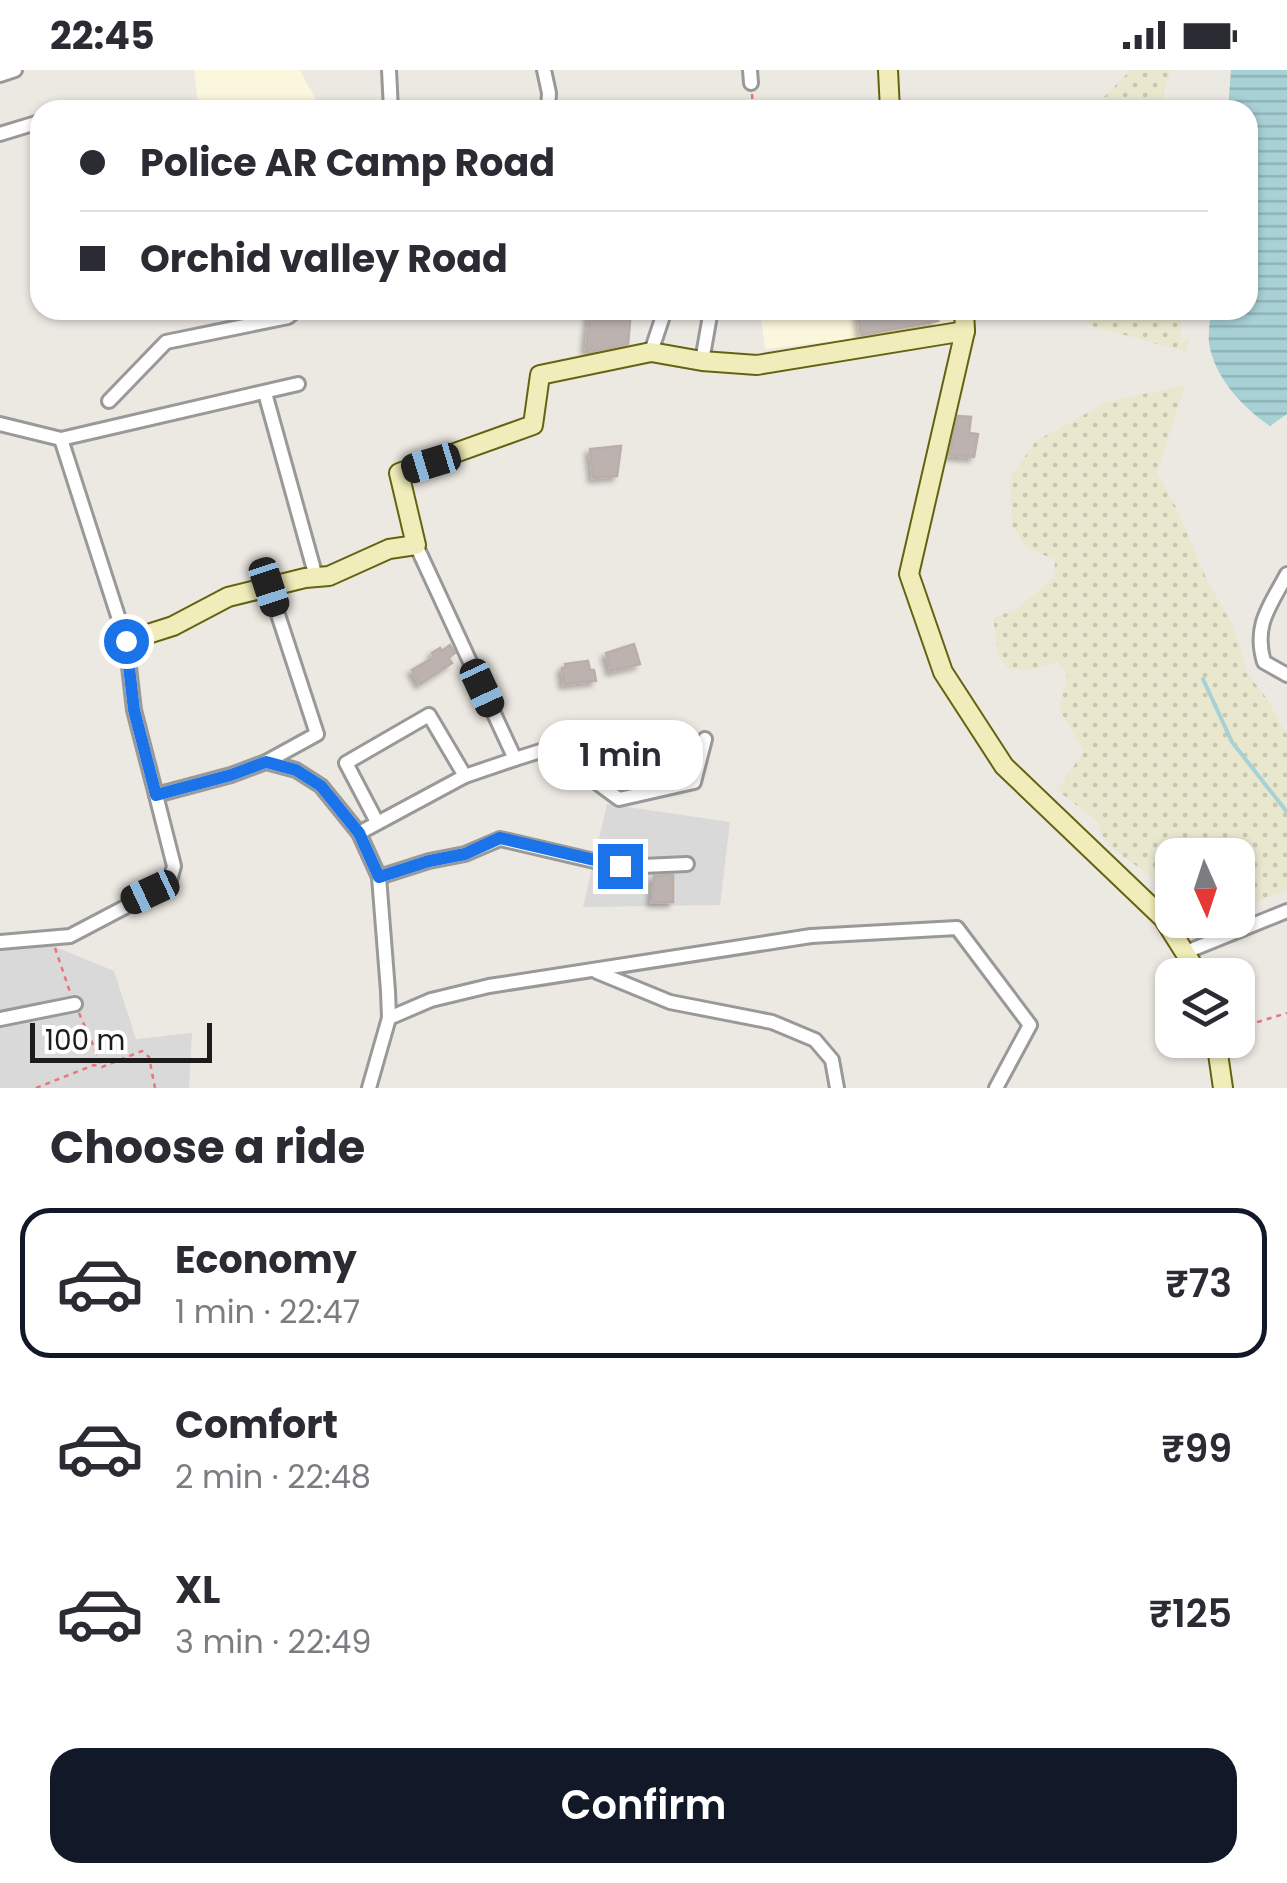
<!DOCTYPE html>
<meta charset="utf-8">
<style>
:root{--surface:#fff;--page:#f7f7f7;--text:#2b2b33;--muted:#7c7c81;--line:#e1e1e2;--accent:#111827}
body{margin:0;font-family:Poppins,sans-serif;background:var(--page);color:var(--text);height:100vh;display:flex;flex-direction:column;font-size:38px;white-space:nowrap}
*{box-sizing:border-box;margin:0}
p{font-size:32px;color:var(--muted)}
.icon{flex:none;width:55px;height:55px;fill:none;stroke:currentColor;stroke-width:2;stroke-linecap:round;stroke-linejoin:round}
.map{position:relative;height:1018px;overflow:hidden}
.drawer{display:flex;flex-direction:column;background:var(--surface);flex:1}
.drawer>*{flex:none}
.top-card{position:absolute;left:30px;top:30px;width:1228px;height:220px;border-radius:30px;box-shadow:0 2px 8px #0004;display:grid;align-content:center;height:220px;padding:0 50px;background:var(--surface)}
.needle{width:65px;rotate:177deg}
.controls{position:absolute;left:1155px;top:768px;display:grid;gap:20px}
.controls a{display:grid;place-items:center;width:100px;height:100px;border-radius:20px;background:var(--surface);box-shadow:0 2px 8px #0004;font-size:50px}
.scale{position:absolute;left:30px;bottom:25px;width:182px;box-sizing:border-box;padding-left:10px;border:5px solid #1c1c1c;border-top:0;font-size:28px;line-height:35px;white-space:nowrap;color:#1c1c1c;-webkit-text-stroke:8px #fff;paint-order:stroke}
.end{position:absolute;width:45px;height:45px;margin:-22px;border:12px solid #1a73e8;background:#fff;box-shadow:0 0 0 5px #fff}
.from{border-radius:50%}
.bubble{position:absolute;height:70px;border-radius:30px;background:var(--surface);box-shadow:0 2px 8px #0004;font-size:32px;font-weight:600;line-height:70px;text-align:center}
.car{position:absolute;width:30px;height:60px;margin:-30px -15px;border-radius:12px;box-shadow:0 0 8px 2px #0007;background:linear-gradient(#222 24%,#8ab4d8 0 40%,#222 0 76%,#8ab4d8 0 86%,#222 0)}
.top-card b{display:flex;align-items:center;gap:35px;height:95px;font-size:38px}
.top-card b+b{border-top:2px solid var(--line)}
.top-card i{width:25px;height:25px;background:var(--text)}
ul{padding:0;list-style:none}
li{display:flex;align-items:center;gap:30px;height:150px;margin:0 20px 15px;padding:0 30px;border:5px solid transparent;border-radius:30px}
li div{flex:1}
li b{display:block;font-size:38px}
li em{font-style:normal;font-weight:600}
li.on{border-color:var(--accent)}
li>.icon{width:90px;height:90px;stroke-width:1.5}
h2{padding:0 50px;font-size:45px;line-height:120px}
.action{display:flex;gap:20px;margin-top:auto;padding:20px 50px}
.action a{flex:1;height:115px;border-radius:30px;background:var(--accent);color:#fff;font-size:40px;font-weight:600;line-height:115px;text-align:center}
.status{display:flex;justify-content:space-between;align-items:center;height:70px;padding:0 50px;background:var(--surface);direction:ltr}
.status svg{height:28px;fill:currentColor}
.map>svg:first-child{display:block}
.residential{fill:#dad9d9}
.education{fill:#fbf7dd}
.farmland{fill:url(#farmland-dots)}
.water{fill:url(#water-rules)}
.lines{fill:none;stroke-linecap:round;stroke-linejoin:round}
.stream{stroke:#a7d1d5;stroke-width:4}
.building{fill:#bcb3b0;stroke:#bcada7;stroke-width:2.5;filter:url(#shadow)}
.street-casing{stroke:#999;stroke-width:18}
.secondary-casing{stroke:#656310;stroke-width:22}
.path{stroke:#e97679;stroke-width:2.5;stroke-dasharray:5 5;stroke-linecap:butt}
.street{stroke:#fff;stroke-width:12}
.secondary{stroke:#f1edbb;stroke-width:18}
.route{stroke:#1a73e8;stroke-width:12}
</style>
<div class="status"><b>22:45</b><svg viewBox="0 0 49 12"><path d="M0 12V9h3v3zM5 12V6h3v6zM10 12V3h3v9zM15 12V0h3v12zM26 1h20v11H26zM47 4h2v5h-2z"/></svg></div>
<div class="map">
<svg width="1287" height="1018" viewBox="0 0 1287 1018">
<defs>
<pattern id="farmland-dots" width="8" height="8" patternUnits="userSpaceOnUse" patternTransform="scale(2.5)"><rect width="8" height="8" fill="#e9e8cf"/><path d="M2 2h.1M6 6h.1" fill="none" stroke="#c7c6b1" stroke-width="1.8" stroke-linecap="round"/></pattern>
<pattern id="water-rules" width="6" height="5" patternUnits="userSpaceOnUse" patternTransform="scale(2.5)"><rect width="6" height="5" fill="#a7d1d5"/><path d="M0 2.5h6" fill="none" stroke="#8fb3b6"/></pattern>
<filter id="shadow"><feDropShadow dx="-4.5" dy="4.5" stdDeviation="2.5" flood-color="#0004"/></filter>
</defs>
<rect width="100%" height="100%" fill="#ece8e2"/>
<g class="residential">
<path d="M607 734 730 752 720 835 583 837Z"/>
<path d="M0 865 46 873 114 901 136 969 192 963 189 1018H0Z"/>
</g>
<g class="education">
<path d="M194 0H300L321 40H199Z"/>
<path d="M760 240H950L959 257 765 279Z"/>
</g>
<g class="farmland">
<path d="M1131 0H1171L1163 25 1166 40H1091Z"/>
<path d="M1071 240H1182L1180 276 1190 267 1186 282 1092 256Z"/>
<path d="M1185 315 1157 402 1179 443 1206 508 1234 558 1247 603 1268 630 1287 665V820L1238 838V785H1172V839L1156 809 1116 782 1104 769 1096 750 1057 720 1084 681 1059 639 1067 604 1057 592 1032 600 1008 599 998 583 993 548 1017 539 1054 507 1055 490 1026 477 1012 456 1010 407 1036 371 1107 332Z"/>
</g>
<path class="water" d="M1231 0H1287V344L1270 356C1243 338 1214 307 1209 273 1208 262 1210 250 1211 240H1248V40H1228Z"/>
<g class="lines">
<path class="stream" d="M1203 609 1232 672 1287 742"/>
</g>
<g class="building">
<path d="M590 240H631L628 274 594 281 586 279Z"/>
<path d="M858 240H930L938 251 861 265Z"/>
<path d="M958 346 971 347 969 363 978 364 974 387 949 385Z"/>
<path d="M621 376 617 406 593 408 590 379Z"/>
<path d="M634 574 640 594 611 601 606 583Z"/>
<path d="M450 575 455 583 448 588 452 593 420 614 412 600 434 587 432 583 440 578 442 581Z"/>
<path d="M588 591 590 600H594L596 611 564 614 562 598H566L565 594Z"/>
<path d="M673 805V832H652L654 806Z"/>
</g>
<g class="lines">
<g class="street-casing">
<g id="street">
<path d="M389 0 391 40"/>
<path d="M544 0 549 23 548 40"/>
<path d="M750 0 751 13"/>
<path d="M0 5 15 0"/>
<path d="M0 64 36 53"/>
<path d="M651 282 665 240"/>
<path d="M702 291 711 240"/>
<path d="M265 323 316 507"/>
<path d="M109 331 166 272 288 247 296 240"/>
<path d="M0 354 61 369 126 571 134 640 156 725 231 705 266 692 296 700 321 716 359 763 379 807 388 921 389 948 369 1018"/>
<path d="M61 369 298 314"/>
<path d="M416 475 515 689 550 678 619 729 694 712 705 669"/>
<path d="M1287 504C1270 536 1253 555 1264 592L1287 605"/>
<path d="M266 692 317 664 269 517"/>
<path d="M465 706 515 689"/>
<path d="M359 763 465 706 429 645 346 693 377 752"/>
<path d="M379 807 429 791 465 784 500 769 620 797 687 794"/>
<path d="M0 872 70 866 169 814 174 796 156 725"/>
<path d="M1186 882 1287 841"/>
<path d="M597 902 670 932 772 952 815 970 832 990 837 1018"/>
<path d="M389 948 431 930 489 916 811 866 957 858 1030 955 996 1018"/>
<path d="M0 949 75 934"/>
</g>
</g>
<g class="secondary-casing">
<g id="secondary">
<path d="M888 0 890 40"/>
<path d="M964 240 965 261 909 504 943 602 1004 696 1163 848 1199 905"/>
<path d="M126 571 173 556 228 527 305 508 329 506 389 479 416 475 399 403 533 355 540 305 651 282 702 291 757 295 965 261"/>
<path d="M1216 970 1223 1018"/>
</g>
</g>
<g class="path">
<path d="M752 24 753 40"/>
<path d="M55 878 70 922"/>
<path d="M79 943 102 995"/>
<path d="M1238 958 1287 943"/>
<path d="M36 1018 94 995 102 997 142 981 149 987 155 1018"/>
</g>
<use href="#street" class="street"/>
<use href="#secondary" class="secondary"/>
</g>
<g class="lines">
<path class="route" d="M126 571 134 640 156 725 231 705 266 692 296 700 321 716 359 763 379 807 429 791 465 784 500 768 620 796"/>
</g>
</svg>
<div class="controls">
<a><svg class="needle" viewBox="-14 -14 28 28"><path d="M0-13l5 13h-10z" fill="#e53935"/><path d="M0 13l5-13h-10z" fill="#7c7c81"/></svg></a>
<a><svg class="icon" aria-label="layers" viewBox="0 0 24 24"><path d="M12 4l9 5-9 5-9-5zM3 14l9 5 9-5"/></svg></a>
</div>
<div class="scale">100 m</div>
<i class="end from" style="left:126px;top:571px"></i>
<i class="end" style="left:620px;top:796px"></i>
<div class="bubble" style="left:538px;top:650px;width:165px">1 min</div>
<i class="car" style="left:431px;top:393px;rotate:253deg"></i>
<i class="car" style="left:269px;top:517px;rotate:162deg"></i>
<i class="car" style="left:482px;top:618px;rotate:155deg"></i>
<i class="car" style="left:150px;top:822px;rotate:245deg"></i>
<div class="top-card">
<b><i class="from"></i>Police AR Camp Road</b>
<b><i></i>Orchid valley Road</b>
</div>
</div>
<section class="drawer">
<h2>Choose a ride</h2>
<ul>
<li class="on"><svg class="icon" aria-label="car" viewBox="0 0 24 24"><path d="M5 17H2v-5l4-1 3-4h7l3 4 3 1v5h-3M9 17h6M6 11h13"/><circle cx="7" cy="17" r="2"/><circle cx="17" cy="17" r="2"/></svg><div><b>Economy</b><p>1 min · 22:47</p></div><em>₹73</em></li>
<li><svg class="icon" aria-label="car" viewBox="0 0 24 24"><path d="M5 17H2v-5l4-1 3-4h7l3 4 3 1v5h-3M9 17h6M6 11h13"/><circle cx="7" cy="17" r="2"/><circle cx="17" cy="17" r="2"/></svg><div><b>Comfort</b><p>2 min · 22:48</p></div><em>₹99</em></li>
<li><svg class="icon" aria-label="car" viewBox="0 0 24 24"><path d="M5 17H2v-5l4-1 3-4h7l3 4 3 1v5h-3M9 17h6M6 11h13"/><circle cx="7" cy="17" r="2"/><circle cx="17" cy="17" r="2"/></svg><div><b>XL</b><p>3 min · 22:49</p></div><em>₹125</em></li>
</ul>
<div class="action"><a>Confirm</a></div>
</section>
